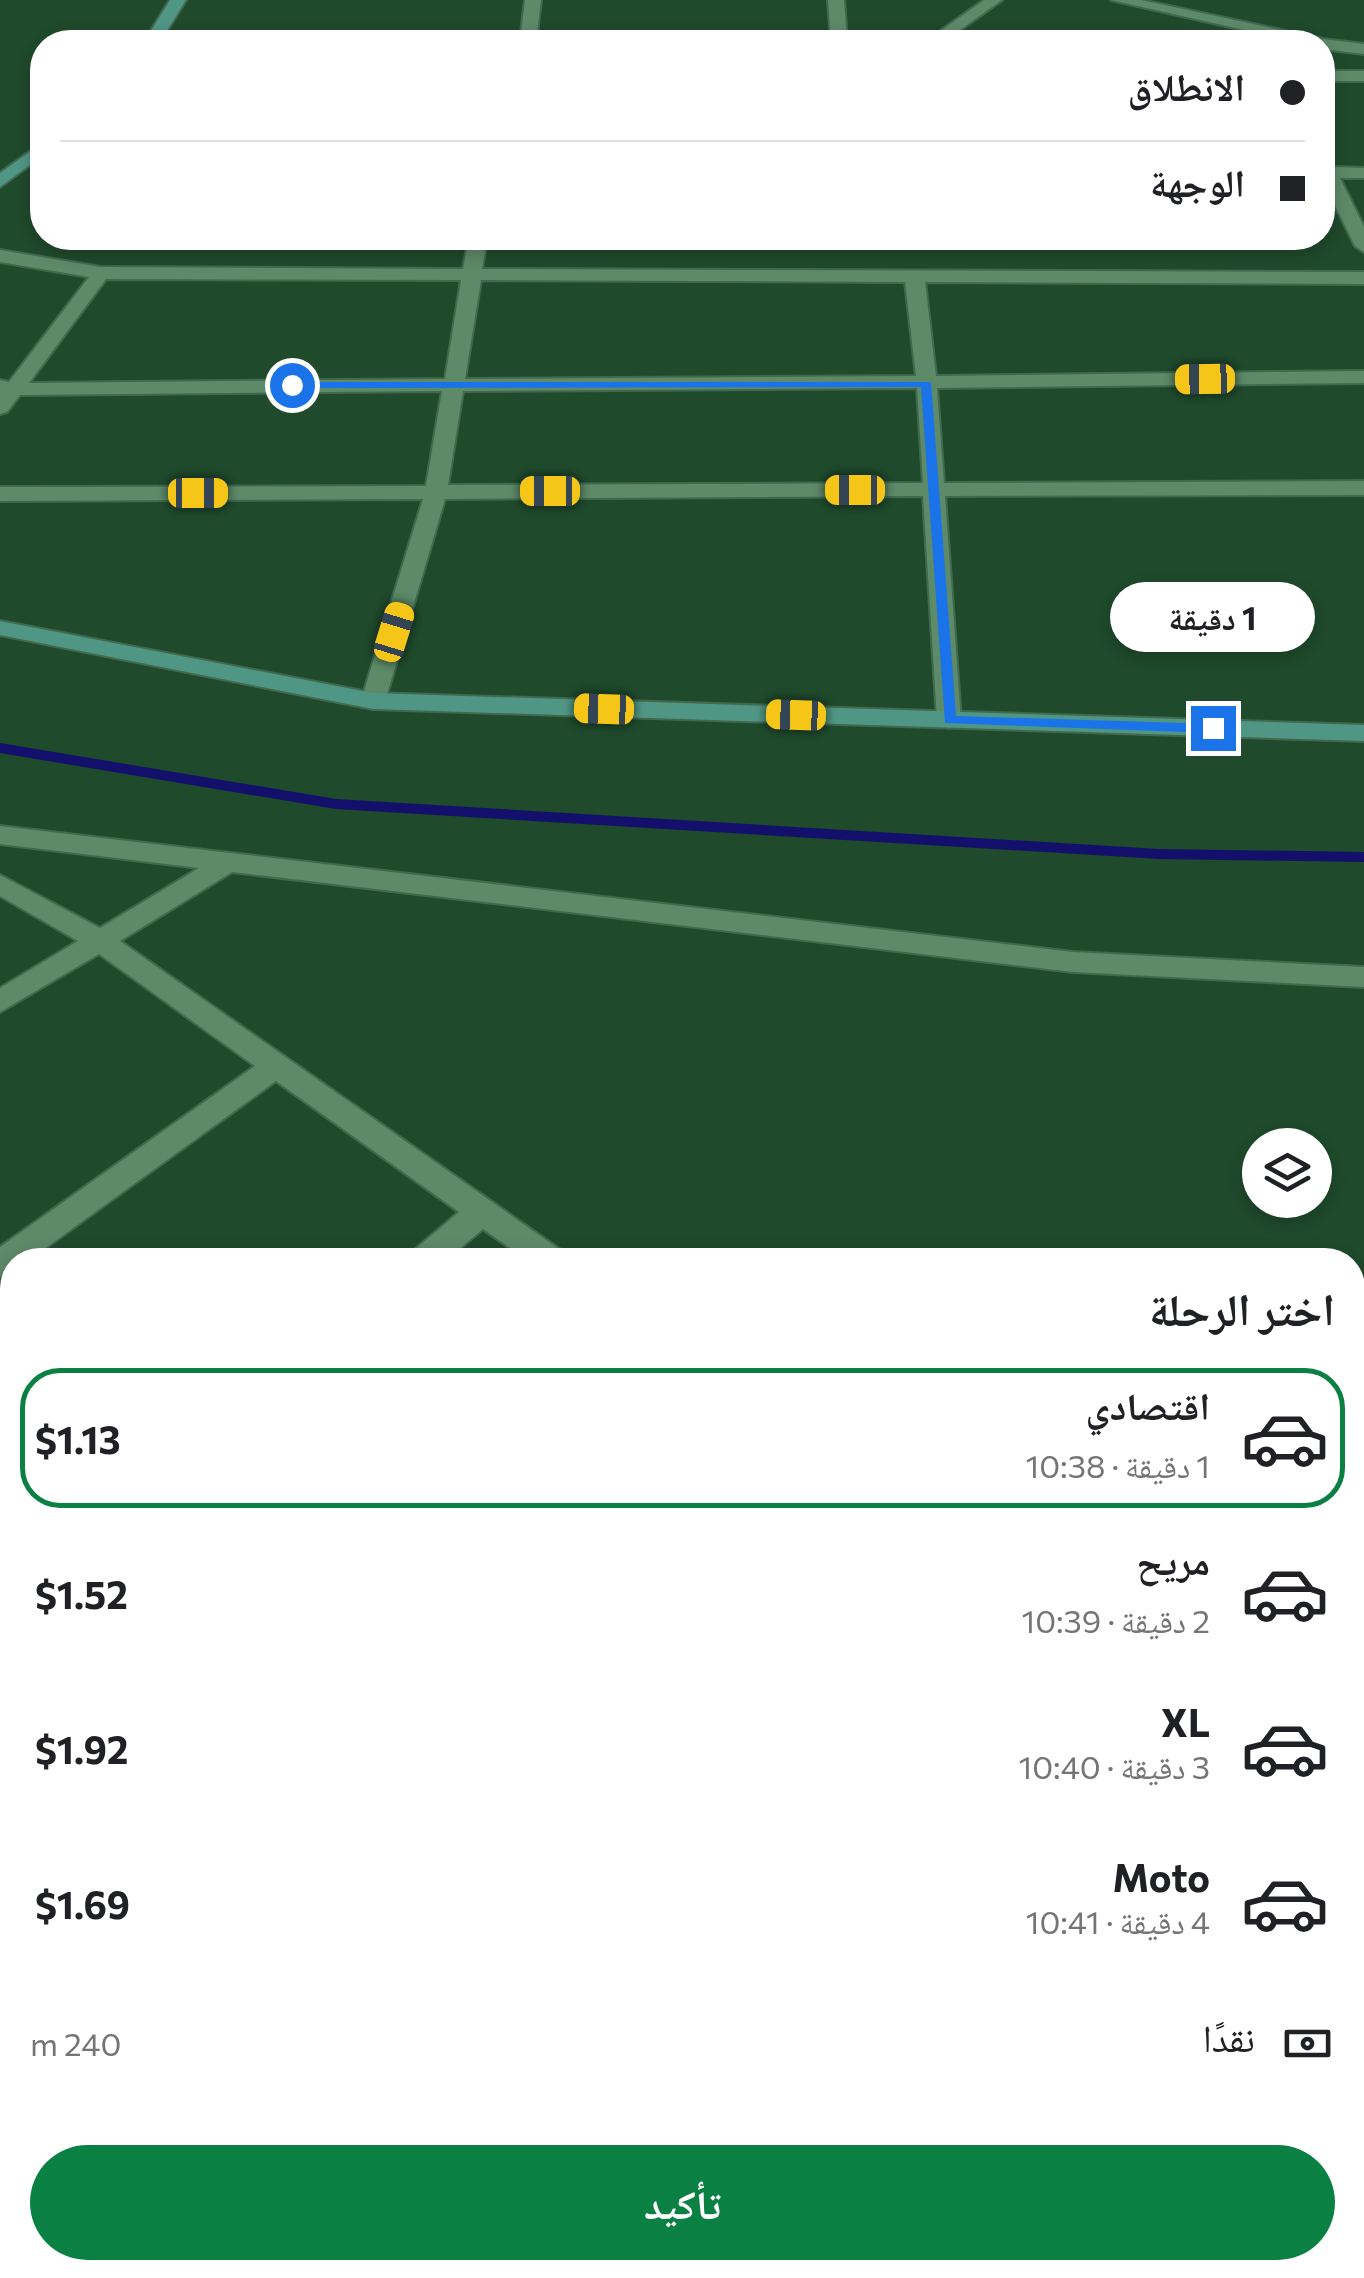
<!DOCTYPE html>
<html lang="ar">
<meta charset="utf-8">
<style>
:root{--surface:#fff;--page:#f6f6f6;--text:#202124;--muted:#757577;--line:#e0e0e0;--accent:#0b8043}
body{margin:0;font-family:Commissioner,"Noto Naskh Arabic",sans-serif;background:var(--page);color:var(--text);direction:rtl;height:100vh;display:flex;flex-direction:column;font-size:38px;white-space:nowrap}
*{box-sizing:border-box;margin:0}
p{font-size:32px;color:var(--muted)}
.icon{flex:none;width:55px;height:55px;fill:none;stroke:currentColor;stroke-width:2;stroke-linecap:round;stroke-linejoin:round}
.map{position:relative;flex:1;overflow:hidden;direction:ltr}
.panel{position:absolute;left:0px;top:1248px;width:1365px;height:1032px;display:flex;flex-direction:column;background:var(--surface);border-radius:40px 40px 0 0;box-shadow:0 5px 15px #0003;direction:rtl}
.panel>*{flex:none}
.banner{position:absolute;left:30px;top:30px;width:1305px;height:220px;border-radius:40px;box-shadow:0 5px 15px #0003;direction:rtl;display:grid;align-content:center;height:220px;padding:0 30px;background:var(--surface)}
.fabs{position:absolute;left:1242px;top:1128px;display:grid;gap:20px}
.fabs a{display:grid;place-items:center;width:90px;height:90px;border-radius:50%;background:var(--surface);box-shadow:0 5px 15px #0003;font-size:50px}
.end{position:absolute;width:45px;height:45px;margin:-22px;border:12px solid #1a73e8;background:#fff;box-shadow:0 0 0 5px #fff}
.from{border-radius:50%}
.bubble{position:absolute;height:70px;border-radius:35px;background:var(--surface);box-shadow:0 5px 15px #0003;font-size:32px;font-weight:700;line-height:70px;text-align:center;direction:rtl}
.car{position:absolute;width:30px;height:60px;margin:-30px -15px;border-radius:12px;box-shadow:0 0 8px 2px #0007;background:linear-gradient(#f5c518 24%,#345 0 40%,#f5c518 0 76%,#345 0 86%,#f5c518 0)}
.banner b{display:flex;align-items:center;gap:35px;height:95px;font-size:38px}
.banner b+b{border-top:2px solid var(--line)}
.banner i{width:25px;height:25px;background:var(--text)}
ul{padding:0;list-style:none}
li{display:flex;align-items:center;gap:30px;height:140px;margin:0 20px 15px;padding:0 10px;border:5px solid transparent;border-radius:40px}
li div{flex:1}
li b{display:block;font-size:38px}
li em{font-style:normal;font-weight:700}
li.active{border-color:var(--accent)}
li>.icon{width:90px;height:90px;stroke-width:1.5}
h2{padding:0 30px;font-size:45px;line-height:120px}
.pay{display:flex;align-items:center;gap:25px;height:110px;padding:0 30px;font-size:38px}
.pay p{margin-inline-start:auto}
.cta{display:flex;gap:20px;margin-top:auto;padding:20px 30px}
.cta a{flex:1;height:115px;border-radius:60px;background:var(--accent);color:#fff;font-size:40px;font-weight:700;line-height:115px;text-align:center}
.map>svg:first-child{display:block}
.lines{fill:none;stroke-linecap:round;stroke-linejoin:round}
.stream{fill:#12106a;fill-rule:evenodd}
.street-casing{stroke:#40694e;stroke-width:4}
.secondary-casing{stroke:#40694e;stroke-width:4}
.street{fill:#5d8a68;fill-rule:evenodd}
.secondary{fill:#509684;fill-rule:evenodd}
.route{fill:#1a73e8}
</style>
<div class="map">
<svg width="1364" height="2278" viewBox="0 0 1364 2278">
<rect width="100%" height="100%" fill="#1f4a2c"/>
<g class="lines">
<path class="stream" d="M0 743 336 799 1159 849 1364 852V862L1159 859 336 809 0 753Z"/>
<g class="street-casing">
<g id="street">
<path d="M525 0H541L536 42H520Z"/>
<path d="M828 0H844L847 42H831Z"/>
<path d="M984 0H1002L943 42H925Z"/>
<path d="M1111 0H1141L1323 39 1364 44V54L1322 49V42H1297Z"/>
<rect x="1322" y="71" width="42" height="10"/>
<path d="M1322 155 1328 156 1334 167 1364 168V178H1340L1364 227V252L1355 246 1322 179Z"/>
<path d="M469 238H487L482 269 1364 272V284L925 282 936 376 1364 371V383L937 388 944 483 1364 481V495L945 496 961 720 949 728 937 720 923 496 445 499 385 701 373 709 361 701 423 499 0 501V487L426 486 442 391 20 395 7 412 0 414V380L9 382 89 277 0 262V250L101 267 463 269ZM106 279 461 280 445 379 29 383ZM481 280 905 282 916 376 465 379ZM917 388 923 483 448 485 463 391Z"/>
<path d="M0 826 1073 952 1364 967V987L1073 972 232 872 120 941 562 1251 567 1260H527L483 1229 446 1260H408L413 1251 459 1212 276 1081 29 1260H12V1272L0 1277V1247L255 1066 99 954 0 1012V988L78 941 0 896V875L100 928 199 868 0 844Z"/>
<path d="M1364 1422V1468L1352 1472V1426Z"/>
<path d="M12 1575V1614L0 1619V1580Z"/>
<path d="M1352 1806 1364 1811V1852L1352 1848Z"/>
<path d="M0 2046 12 2051V2108L0 2103Z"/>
<path d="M101 2268H148L152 2278H105Z"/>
<path d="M334 2268H385L381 2278H330Z"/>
<path d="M934 2268H981L977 2278H930Z"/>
</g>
</g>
<g class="secondary-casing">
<g id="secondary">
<path d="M170 0H186L160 42H144Z"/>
<path d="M42 143V156L0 187V173Z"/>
<path d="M0 621 373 693 1364 725V741L373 709 0 635Z"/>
</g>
</g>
<use href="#street" class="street"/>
<use href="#secondary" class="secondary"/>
</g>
<path class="route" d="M292 382H931L956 716 1213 724 1220 728 1213 733 945 723 921 387 289 388Z"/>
</svg>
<div class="fabs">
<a><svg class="icon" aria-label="layers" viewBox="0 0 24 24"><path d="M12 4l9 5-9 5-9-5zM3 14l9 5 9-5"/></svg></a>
</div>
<i class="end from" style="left:292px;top:385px"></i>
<i class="end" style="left:1213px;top:728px"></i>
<div class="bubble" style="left:1110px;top:582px;width:205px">1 دقيقة</div>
<i class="car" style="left:1205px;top:379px;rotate:269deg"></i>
<i class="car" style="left:855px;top:490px;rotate:270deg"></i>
<i class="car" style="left:550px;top:491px;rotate:270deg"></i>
<i class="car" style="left:198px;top:493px;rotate:90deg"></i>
<i class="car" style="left:394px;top:632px;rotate:17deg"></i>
<i class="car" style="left:604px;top:709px;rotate:272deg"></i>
<i class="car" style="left:796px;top:715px;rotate:272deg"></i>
<div class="banner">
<b><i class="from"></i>الانطلاق</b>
<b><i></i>الوجهة</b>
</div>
<section class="panel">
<h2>اختر الرحلة</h2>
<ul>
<li class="active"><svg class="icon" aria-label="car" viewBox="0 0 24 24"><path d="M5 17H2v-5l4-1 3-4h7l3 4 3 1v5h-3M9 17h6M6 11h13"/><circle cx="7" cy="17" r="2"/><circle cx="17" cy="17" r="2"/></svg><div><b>اقتصادي</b><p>1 دقيقة · 10:38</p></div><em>$1.13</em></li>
<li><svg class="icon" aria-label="car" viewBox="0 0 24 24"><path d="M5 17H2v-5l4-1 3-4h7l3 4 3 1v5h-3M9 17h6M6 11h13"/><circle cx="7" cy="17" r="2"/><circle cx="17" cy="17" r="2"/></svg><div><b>مريح</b><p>2 دقيقة · 10:39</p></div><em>$1.52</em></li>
<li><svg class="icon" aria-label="car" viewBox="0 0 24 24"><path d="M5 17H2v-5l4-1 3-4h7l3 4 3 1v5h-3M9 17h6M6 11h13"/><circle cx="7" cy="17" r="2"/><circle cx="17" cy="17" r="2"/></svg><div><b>XL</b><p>3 دقيقة · 10:40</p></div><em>$1.92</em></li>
<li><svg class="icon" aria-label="car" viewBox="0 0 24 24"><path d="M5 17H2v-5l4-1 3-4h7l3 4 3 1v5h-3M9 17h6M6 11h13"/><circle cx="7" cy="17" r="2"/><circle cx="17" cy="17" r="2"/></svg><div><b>Moto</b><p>4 دقيقة · 10:41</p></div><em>$1.69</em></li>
</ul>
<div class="pay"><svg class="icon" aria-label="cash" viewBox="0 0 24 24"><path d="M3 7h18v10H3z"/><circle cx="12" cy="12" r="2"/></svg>نقدًا<p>240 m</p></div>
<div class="cta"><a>تأكيد</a></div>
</section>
</div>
